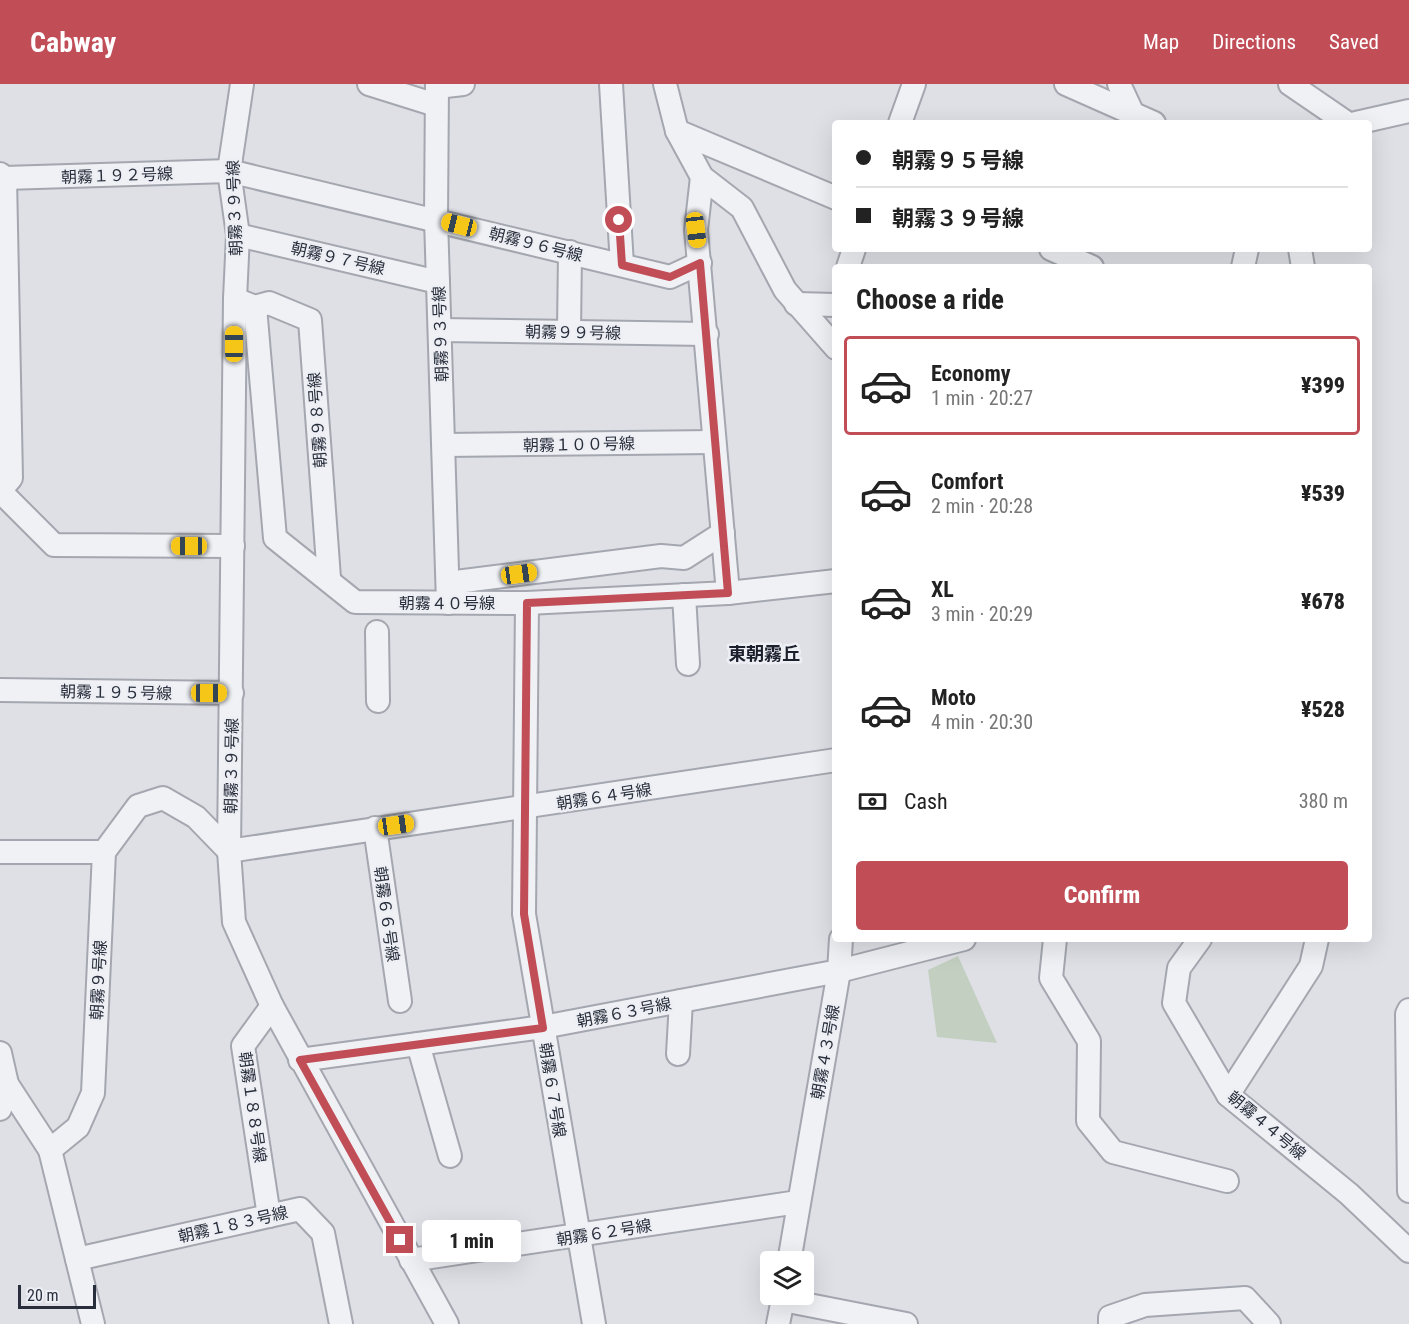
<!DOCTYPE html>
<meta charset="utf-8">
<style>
:root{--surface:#fff;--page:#f6f6f6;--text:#222;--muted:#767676;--line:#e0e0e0;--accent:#c14d57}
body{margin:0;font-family:"Roboto Condensed","Noto Sans JP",sans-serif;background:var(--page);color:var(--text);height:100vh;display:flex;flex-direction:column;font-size:22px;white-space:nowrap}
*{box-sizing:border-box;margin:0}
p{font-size:20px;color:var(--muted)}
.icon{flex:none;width:33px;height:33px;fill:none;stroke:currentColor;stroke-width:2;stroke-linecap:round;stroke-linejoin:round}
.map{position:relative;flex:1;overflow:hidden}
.sheet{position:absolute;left:832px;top:180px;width:540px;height:678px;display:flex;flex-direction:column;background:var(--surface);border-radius:6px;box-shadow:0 6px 24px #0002}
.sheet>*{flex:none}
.banner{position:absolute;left:832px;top:36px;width:540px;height:132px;border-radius:6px;box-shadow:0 6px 24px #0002;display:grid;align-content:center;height:132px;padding:0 24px;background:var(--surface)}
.fabs{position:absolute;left:760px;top:1167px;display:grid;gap:12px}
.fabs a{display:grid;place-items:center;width:54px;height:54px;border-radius:6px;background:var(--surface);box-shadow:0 6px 24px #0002;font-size:30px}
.scale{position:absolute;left:18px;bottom:15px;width:78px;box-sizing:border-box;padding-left:6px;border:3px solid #282e3b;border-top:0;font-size:16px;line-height:21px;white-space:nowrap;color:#282e3b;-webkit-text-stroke:4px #edeff4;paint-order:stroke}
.end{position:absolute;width:27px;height:27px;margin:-14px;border:8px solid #c14d57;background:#fff;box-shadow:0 0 0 3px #fff}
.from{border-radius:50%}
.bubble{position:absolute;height:42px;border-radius:6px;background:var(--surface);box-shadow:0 6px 24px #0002;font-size:20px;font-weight:800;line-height:42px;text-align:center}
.car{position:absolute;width:18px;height:36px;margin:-18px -9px;border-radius:8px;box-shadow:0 0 4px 2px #0007;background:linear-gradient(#f5c518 24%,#345 0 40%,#f5c518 0 76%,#345 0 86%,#f5c518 0)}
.banner b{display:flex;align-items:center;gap:21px;height:57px;font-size:22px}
.banner b+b{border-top:2px solid var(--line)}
.banner i{width:15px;height:15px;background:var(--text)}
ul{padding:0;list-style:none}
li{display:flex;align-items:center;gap:18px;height:99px;margin:0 12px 9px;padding:0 12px;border:3px solid transparent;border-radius:6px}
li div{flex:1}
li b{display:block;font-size:22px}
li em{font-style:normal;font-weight:800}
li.current{border-color:var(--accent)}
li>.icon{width:54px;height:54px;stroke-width:1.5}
h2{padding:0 24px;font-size:27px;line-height:72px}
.pay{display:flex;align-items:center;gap:15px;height:66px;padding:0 24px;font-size:22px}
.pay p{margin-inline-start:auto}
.cta{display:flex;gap:12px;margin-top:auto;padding:12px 24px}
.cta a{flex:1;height:69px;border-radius:6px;background:var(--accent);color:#fff;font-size:24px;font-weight:800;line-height:69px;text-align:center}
header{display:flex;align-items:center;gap:36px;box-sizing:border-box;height:84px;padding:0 30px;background:var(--accent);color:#fff}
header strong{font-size:28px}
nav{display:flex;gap:33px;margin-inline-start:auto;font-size:21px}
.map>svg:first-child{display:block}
.green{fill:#c3cfc0}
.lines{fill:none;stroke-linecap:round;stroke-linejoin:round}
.street-casing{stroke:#a4a7af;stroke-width:26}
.street{stroke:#f0f1f5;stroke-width:22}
.route{stroke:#c14d57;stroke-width:8}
.labels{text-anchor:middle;stroke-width:5;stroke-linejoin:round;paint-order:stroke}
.street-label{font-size:16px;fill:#282e3b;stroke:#edeff4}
.neighbourhood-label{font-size:18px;font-weight:bold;fill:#1b202c;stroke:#edeff4}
</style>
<header>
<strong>Cabway</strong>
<nav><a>Map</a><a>Directions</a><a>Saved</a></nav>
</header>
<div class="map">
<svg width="1409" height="1240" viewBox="0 0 1409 1240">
<rect width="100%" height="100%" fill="#dee0e6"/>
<path class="green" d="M958 872 997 959 937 953 928 886Z"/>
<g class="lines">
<g class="street-casing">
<g id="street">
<path d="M242 0 229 87 238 151 235 215 229 767 234 838 272 922 447 1240"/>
<path d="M369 0 436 21"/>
<path d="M437 0 436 135 448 519"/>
<path d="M611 0 622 181"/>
<path d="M665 0 677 47 702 93 742 124 785 206 836 264"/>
<path d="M1066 0 1154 39"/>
<path d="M1119 0 1132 28"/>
<path d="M1290 0 1347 39"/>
<path d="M437 3 463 0"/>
<path d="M900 39 914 0"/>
<path d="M1356 39 1409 27"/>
<path d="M677 47 836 114"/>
<path d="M0 90 5 94 11 394 0 407"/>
<path d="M5 94 229 87 670 193 700 179"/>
<path d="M238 151 438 198"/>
<path d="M1051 165 1092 183"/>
<path d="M1300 165 1303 183"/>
<path d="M848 183 854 165"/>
<path d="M1243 183 1247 165"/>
<path d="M235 215 255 223 275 454 355 518 527 519 728 509 696 146 702 93"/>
<path d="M796 220 836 221"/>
<path d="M255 223 269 219 310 236 329 494"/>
<path d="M440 246 707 250"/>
<path d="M569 248 570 168"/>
<path d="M444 361 714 358"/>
<path d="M0 407 54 461 233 462"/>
<path d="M448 499 661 472 684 474 723 449"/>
<path d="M728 509 836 497"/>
<path d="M684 511 688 580"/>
<path d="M527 519 524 830 594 1240"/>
<path d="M377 548 378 617"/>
<path d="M0 606 232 609"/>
<path d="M375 744 400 917"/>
<path d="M0 768H104"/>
<path d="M1055 855 1051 894 1089 957 1088 1037 1113 1068 1227 1097"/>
<path d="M1200 855 1179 884 1174 919 1228 1011 1349 1110 1409 1167"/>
<path d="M1409 926 1407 930 1409 1107"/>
<path d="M418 960 450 1072"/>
<path d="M0 969 7 1000 50 1066 78 1043 93 1009 104 768 138 722 163 714 196 733 229 767 836 676"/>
<path d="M678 970 681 917"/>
<path d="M300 976 543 943 839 887 841 855"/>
<path d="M1228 1011 1311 882 1317 855"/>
<path d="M0 1025 7 1000"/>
<path d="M50 1066 93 1240"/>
<path d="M269 1132 243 962 272 922"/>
<path d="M77 1175 300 1125 323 1149 341 1240"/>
<path d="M411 1176 798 1118"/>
<path d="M789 1178 839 887 964 855"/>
<path d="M783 1216 906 1240"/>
<path d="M778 1240 784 1210"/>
<path d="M1110 1240V1233L1145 1221 1245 1214 1269 1240"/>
</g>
</g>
<use href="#street" class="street"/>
</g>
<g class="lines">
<path class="route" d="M400 1156 300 976 543 944 524 830 527 519 728 509 700 179 670 193 622 181 619 136"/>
</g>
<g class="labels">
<g class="street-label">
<text transform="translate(117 91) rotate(-2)" y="6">朝霧１９２号線</text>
<text transform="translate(234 124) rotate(-92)" y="6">朝霧３９号線</text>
<text transform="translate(536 160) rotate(14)" y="6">朝霧９６号線</text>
<text transform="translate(338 174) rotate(13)" y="6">朝霧９７号線</text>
<text transform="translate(573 248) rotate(1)" y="6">朝霧９９号線</text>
<text transform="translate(440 250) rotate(-92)" y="6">朝霧９３号線</text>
<text transform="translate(317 336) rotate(-94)" y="6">朝霧９８号線</text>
<text transform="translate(579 360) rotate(-1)" y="6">朝霧１００号線</text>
<text x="447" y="525">朝霧４０号線</text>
<text transform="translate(116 608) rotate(1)" y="6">朝霧１９５号線</text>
<text transform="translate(231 682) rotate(-89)" y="6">朝霧３９号線</text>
<text transform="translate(604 712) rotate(-9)" y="6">朝霧６４号線</text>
<text transform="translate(387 830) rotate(82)" y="6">朝霧６６号線</text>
<text transform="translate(98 896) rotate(-87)" y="6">朝霧９号線</text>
<text transform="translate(624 928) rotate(-11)" y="6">朝霧６３号線</text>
<text transform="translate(825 968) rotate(-80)" y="6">朝霧４３号線</text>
<text transform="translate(553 1006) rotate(81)" y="6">朝霧６７号線</text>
<text transform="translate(253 1023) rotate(82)" y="6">朝霧１８８号線</text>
<text transform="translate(1267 1041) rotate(40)" y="6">朝霧４４号線</text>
<text transform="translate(233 1140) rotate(-13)" y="6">朝霧１８３号線</text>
<text transform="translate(604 1148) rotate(-9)" y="6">朝霧６２号線</text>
</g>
<g class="neighbourhood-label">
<text x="764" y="576">東朝霧丘</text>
</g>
</g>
</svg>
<div class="fabs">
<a><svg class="icon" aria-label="layers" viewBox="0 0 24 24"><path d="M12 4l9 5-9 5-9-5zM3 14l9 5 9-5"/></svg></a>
</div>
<div class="scale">20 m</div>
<i class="end from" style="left:619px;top:136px"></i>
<i class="end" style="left:400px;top:1156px"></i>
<div class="bubble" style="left:422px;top:1136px;width:99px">1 min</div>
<i class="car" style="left:459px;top:141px;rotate:284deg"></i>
<i class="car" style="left:696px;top:146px;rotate:173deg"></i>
<i class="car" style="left:234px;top:260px;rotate:0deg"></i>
<i class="car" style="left:189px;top:462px;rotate:270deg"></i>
<i class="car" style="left:519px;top:490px;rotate:82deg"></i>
<i class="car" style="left:209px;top:609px;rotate:90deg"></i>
<i class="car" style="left:396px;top:741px;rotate:82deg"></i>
<div class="banner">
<b><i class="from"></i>朝霧９５号線</b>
<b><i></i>朝霧３９号線</b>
</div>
<section class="sheet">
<h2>Choose a ride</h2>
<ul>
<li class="current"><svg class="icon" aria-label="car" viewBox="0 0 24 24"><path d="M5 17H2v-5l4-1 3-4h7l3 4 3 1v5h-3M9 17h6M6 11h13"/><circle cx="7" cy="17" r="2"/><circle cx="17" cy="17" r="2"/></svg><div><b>Economy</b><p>1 min · 20:27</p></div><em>¥399</em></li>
<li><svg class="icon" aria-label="car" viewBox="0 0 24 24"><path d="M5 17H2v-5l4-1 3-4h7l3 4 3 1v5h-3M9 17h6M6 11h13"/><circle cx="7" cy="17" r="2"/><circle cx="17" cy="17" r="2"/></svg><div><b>Comfort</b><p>2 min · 20:28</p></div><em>¥539</em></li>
<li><svg class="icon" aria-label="car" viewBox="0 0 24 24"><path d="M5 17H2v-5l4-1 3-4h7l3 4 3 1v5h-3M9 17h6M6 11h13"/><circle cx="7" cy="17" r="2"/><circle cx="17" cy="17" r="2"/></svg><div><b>XL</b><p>3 min · 20:29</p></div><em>¥678</em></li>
<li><svg class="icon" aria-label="car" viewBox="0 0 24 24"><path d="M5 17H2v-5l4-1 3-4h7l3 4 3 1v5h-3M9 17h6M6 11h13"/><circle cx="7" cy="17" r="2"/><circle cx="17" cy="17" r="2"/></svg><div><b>Moto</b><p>4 min · 20:30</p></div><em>¥528</em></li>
</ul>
<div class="pay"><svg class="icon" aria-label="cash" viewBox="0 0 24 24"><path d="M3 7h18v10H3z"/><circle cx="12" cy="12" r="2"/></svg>Cash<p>380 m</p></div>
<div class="cta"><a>Confirm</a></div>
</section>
</div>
